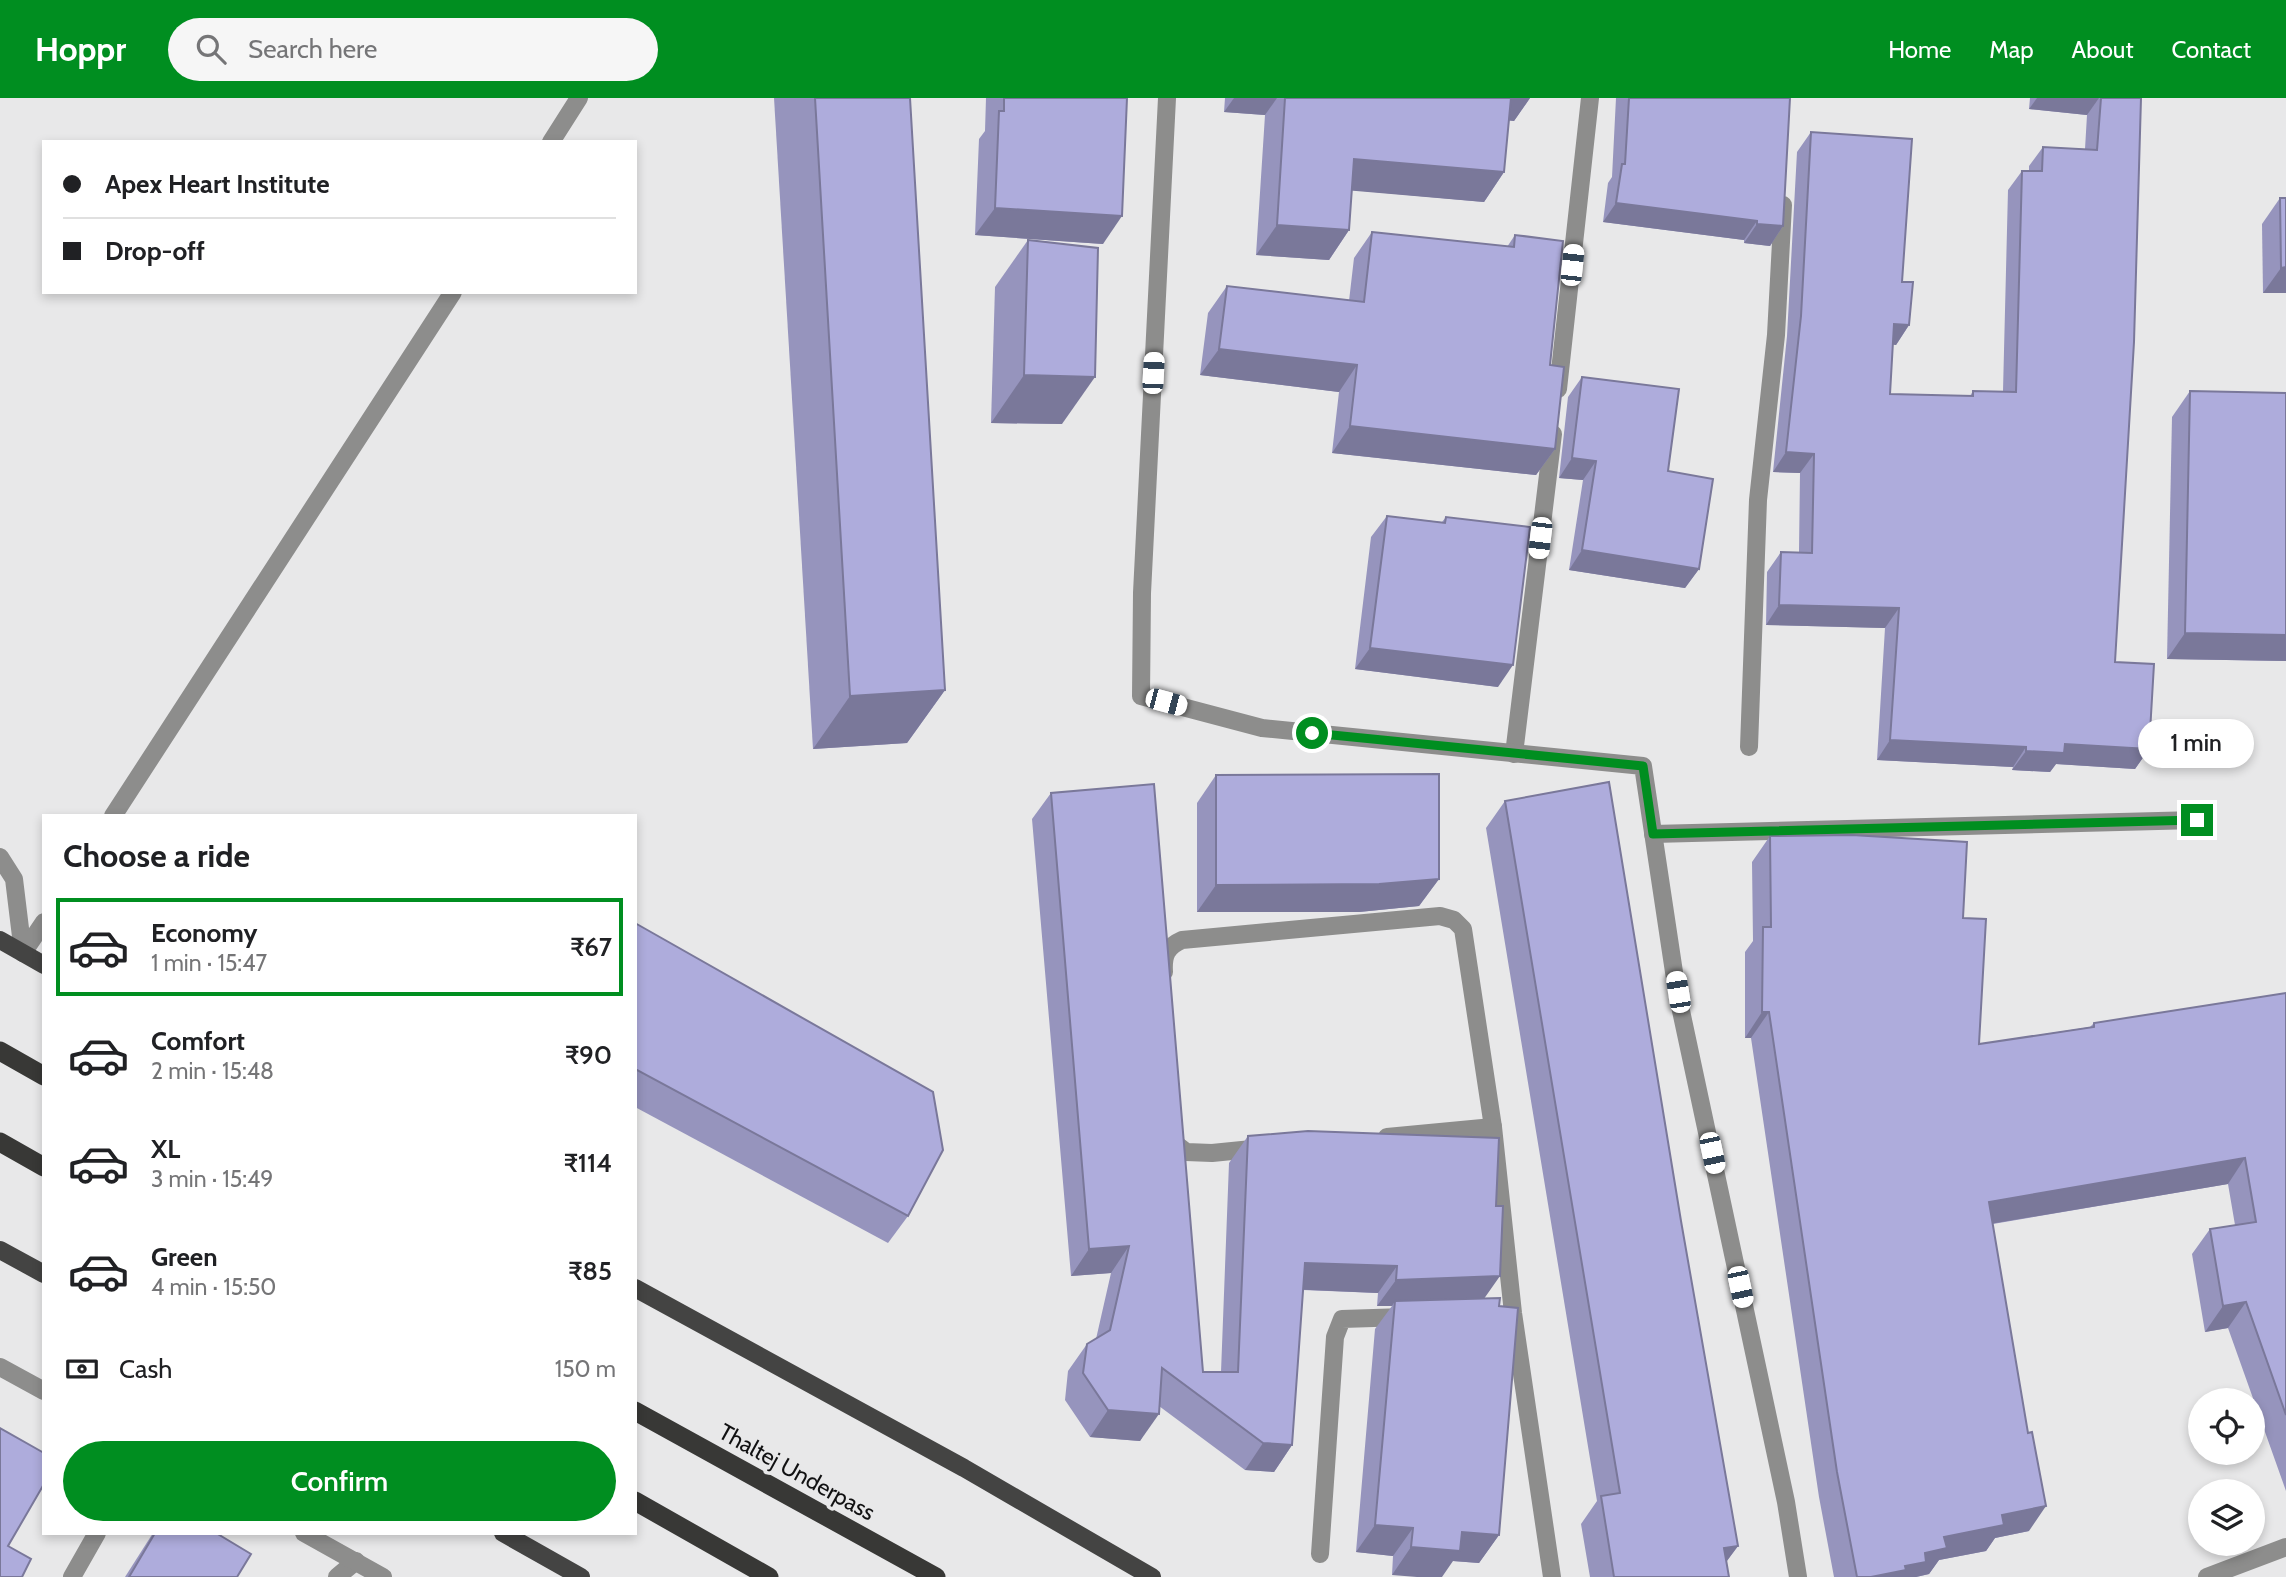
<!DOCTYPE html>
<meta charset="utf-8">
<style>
:root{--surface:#fff;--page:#f6f6f6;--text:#202124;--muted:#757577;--line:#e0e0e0;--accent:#008e20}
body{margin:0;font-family:Cabin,sans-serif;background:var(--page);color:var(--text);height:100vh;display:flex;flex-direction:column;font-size:26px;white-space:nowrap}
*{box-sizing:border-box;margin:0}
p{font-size:23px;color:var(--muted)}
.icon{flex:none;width:38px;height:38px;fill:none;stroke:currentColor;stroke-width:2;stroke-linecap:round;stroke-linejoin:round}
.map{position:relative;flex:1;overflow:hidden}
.sheet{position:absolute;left:42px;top:716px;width:595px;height:721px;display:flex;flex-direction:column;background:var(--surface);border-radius:0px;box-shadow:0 4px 10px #0003}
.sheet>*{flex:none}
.top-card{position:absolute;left:42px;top:42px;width:595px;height:154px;border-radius:0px;box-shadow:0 4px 10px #0003;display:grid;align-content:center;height:154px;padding:0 21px;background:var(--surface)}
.fabs{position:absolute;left:2188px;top:1290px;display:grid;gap:14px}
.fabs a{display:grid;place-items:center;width:77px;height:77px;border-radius:50%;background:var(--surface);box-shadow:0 4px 10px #0003;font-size:35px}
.end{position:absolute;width:32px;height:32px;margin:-16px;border:9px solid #008e20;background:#fff;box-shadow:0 0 0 4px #fff}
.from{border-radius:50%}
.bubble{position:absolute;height:49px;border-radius:24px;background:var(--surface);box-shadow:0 4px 10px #0003;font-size:23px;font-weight:600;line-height:49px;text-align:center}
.car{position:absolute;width:21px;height:42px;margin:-21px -10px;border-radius:9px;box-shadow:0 0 5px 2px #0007;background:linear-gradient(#fff 24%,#345 0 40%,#fff 0 76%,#345 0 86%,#fff 0)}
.top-card b{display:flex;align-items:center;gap:24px;height:66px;font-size:26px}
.top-card b+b{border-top:2px solid var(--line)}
.top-card i{width:18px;height:18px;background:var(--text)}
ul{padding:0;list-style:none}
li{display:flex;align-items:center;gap:21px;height:98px;margin:0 14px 10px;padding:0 7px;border:4px solid transparent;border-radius:0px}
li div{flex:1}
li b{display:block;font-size:26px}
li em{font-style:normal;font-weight:600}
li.on{border-color:var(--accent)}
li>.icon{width:63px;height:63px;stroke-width:1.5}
h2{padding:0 21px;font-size:32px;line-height:84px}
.pay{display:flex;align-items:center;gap:18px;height:77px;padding:0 21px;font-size:26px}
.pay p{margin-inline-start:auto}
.action{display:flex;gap:14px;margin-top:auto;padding:14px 21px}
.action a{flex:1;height:80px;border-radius:42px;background:var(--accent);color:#fff;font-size:28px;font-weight:600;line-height:80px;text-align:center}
header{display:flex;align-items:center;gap:42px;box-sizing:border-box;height:98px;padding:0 35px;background:var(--accent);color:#fff}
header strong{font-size:33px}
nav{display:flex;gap:38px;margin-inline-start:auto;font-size:24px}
.search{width:490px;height:63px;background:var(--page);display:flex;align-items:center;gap:18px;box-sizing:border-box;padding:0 24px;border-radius:38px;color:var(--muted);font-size:26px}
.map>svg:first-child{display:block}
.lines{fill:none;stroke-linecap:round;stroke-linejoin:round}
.service{stroke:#8d8d8c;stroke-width:18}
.minor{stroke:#8d8d8c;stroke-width:18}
.tertiary{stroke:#8d8d8c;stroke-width:18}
.primary{stroke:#444443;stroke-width:18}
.trunk{stroke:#383836;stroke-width:19}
.wall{fill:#9694bd}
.shaded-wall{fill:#7a789a}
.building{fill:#aeacdc;stroke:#7a789a;stroke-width:2}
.route{stroke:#008e20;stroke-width:9}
.labels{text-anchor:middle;stroke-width:7;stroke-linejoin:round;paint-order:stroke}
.street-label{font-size:23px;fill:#111112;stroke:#e8e8e9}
</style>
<header>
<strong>Hoppr</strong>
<div class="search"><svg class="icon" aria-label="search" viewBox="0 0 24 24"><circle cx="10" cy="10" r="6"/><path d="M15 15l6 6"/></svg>Search here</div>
<nav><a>Home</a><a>Map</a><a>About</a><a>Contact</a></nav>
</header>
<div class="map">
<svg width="2286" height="1479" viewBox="0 0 2286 1479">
<rect width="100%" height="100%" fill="#e8e8e9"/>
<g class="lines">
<g class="service">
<path d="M1164 874C1163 858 1166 849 1182 842L1440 818 1454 822 1463 831 1493 1029"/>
<path d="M1172 1035 1173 1044 1186 1054 1212 1055 1262 1050"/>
<path d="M1387 1039 1493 1029 1513 1215 1552 1479"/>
<path d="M1320 1456 1335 1239 1342 1221 1405 1219"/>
</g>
<g class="minor">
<path d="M1558 291 1590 0"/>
<path d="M1749 649 1758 402 1776 237 1783 107"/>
<path d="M1514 656 1553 336"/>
<path d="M1653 736 2197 722"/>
<path d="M72 1479 97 1435"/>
<path d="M337 1479 356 1463"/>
<path d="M2207 1479 2286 1449"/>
</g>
<g class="tertiary">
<path d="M1167 0 1142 495 1141 598 1262 630 1643 668 1677 894 1786 1404 1798 1479"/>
<path d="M551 44 579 0"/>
<path d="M113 718 453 194"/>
<path d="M0 759 14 781 23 855"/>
<path d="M23 855 44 824"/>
<path d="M0 1269 44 1293"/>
<path d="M304 1435 383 1479"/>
</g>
<g class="primary">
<path d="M0 842 44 867"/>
<path d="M0 1152 44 1176"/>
<path d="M635 1190 964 1370 1152 1479"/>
<path d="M503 1435 581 1479"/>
</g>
<g class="trunk">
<path d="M0 953 44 978"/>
<path d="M0 1044 44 1069"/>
<path d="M635 1313 936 1479"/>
<path d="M635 1403 769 1479"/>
</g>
</g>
<g class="wall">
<path d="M774 0H910L945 592 907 645 813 651Z"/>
<path d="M986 0H1127L1103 146 975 137 979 41 985 33Z"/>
<path d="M1225 0H1530L1514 23 1509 22 1504 74 1484 104 1352 92 1349 132 1329 162 1256 157 1265 17 1224 14Z"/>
<path d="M1616 0H1790L1783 128 1770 148 1744 145V142L1603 124 1608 85 1612 79Z"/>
<path d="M2030 0H2141L2115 564 2149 651 2135 671 2056 666 2050 674 2012 672 2013 669 1877 662 1885 530 1766 527 1767 474 1781 454H1799L1800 375 1773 374 1787 238 1797 54 1811 34 1902 184 1909 227 1896 247 1892 246 1890 296 1970 298 1973 293H2003L2008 92 2022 73H2029V68L2043 49 2085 51 2087 17 2029 11Z"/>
<path d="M2280 100 2286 195H2263L2262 126Z"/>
<path d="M1372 134 1507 149 1515 137 1550 267 1555 351 1536 377 1332 355 1339 294 1200 277 1208 215 1227 188 1349 203 1354 160Z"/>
<path d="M1028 142 1062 326 991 325 995 189Z"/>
<path d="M1582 279 1668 373 1699 471 1685 490 1569 472 1583 382 1559 380 1568 299Z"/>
<path d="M2190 293 2286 295V563L2167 561 2172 319Z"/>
<path d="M1387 418 1442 424 1446 419 1498 589 1355 571 1371 439Z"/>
<path d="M1216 677 1439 781 1419 808 1359 814H1197V705Z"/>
<path d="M1051 695 1203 1274H1221L1229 1065 1248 1038 1485 1200 1499 1437 1479 1465 1453 1463 1392 1477 1393 1458 1356 1454 1375 1231 1392 1208H1377L1378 1195 1303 1192 1292 1347 1274 1374 1245 1372 1159 1308 1140 1343 1090 1339 1065 1302 1068 1273 1087 1246 1096 1241 1111 1175 1071 1178 1032 721Z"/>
<path d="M1505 703 1681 1123 1738 1448 1726 1464 1729 1479H1590L1581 1426 1597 1403 1486 730Z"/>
<path d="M1770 738 1963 820 1979 946 2090 929 2094 925 2286 895V1393L2228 1230 2205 1234 2192 1156 2210 1131 2235 1127 2228 1086 1993 1126 2029 1433 1995 1440 1986 1453 1939 1462 1929 1476 1916 1479H1834L1819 1399 1751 940H1745V854L1753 843 1752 764Z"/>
<path d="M635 825 908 1118 888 1145 635 1009Z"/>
<path d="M153 1435H216L237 1479H125Z"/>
</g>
<g class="shaded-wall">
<path d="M1234 0H1277L1265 17 1224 14Z"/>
<path d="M1505 0H1530L1514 23 1491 21Z"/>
<path d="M2037 0H2099L2087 17 2029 11Z"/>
<path d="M1354 61 1504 74 1484 104 1333 91Z"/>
<path d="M1616 105 1757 123 1744 142 1603 124Z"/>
<path d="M995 110 1122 118 1103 146 975 137Z"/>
<path d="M1757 126 1783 128 1770 148 1744 145Z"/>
<path d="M1277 127 1349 132 1329 162 1256 157Z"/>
<path d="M2286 169V195H2263L2281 170Z"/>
<path d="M1894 226 1909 227 1896 247 1880 245Z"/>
<path d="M1219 251 1357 267 1339 294 1200 277Z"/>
<path d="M1024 277 1095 279 1062 326 991 325Z"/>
<path d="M1350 328 1555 351 1536 377 1332 355Z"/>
<path d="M1786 354 1814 356 1800 375 1773 374Z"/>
<path d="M1572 360 1596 363 1583 382 1559 380Z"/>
<path d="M1582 452 1699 471 1685 490 1569 472Z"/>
<path d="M1779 507 1899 510 1885 530 1766 527Z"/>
<path d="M2185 535 2286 537V563L2167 561Z"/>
<path d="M1370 550 1513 567 1498 589 1355 571Z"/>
<path d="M945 592 907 645 813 651 850 598Z"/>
<path d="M1890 642 2026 649 2013 669 1877 662Z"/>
<path d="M2065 646 2149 651 2135 671 2056 666 2050 674 2012 672 2026 653Z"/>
<path d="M1439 781 1419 808 1359 814H1197L1216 787Z"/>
<path d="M1762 914H1769L1751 940H1745Z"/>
<path d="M2245 1060 2228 1086 1972 1129 1989 1104Z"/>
<path d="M1129 1148 1111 1175 1071 1178 1089 1151Z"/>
<path d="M1305 1165 1397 1168 1378 1195 1287 1191Z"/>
<path d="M1500 1178 1481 1205 1395 1203 1392 1208H1377L1396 1182Z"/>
<path d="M2246 1204 2228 1230 2205 1234 2223 1208Z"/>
<path d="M1108 1312 1159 1316 1140 1343 1090 1339Z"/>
<path d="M1263 1345 1292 1347 1274 1374 1245 1372Z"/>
<path d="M2046 1408 2029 1433 1995 1440 1986 1453 1939 1462 1929 1476 1916 1479H1871L1905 1468 1925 1455 1944 1439 2002 1417Z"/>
<path d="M1375 1427 1413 1430 1393 1458 1356 1454Z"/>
<path d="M1462 1434 1499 1437 1479 1465 1453 1463 1442 1479H1417L1392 1477 1411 1449Z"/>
<path d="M1738 1448 1718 1475 1724 1450Z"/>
</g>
<g class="building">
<path d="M815 0H910L945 592 850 598Z"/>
<path d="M1004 0H1127L1122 118 995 110 999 13H1004Z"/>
<path d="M1285 0H1511L1504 74 1354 61 1349 132 1277 127Z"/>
<path d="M1629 0H1790L1783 128 1757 126V123L1616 105 1622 66H1625Z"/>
<path d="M2101 0H2141L2134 244 2115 564 2154 566 2149 651 2065 646 2064 655 2026 653V649L1890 642 1899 510 1779 507 1781 454 1812 455 1814 356 1786 354 1801 218 1811 34 1912 41 1902 184H1913L1909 227 1894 226 1890 296 1973 298V293L2016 294 2022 73H2042L2043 49 2097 52Z"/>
<path d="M2280 100H2286V169L2281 170Z"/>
<path d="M1372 134 1514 149 1515 137 1563 143 1550 267 1564 269 1555 351 1350 328 1357 267 1219 251 1227 188 1364 204Z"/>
<path d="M1028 142 1098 150 1095 279 1024 277Z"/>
<path d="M1582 279 1679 291 1668 373 1713 381 1699 471 1582 452 1596 363 1572 360Z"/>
<path d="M2190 293 2286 295V537L2185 535Z"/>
<path d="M1387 418 1445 425 1446 419 1530 429 1513 567 1370 550Z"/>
<path d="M1439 676V781L1379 786 1216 787V677Z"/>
<path d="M1609 684 1681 1123 1738 1448 1724 1450 1729 1479H1614L1601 1398 1620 1395 1505 703Z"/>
<path d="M1154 686 1203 1274H1238L1248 1038 1308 1033 1499 1040 1496 1108H1503L1500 1178 1396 1182 1397 1168 1305 1165 1292 1347 1263 1345 1162 1270 1159 1316 1108 1312 1083 1275 1087 1246 1110 1232 1129 1148 1089 1151 1051 695Z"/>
<path d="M1852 737 1967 744 1963 820 1986 821 1979 946 2094 929V925L2286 895V1317L2246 1204 2223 1208 2210 1131 2256 1124 2245 1060 1989 1104 2028 1335 2032 1334 2046 1408 2002 1417 2004 1427 1944 1439 1947 1450 1925 1455 1926 1464 1905 1468 1906 1472 1871 1479H1857L1837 1374 1769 914H1762L1763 829H1771L1770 738Z"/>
<path d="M635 825 933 994 943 1052 908 1118 635 971Z"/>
<path d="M1500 1200 1499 1208 1518 1210 1499 1437 1462 1434 1460 1453 1411 1449 1413 1430 1375 1427 1395 1203Z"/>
<path d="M0 1330 44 1355V1386L8 1448 31 1461 22 1479H0Z"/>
<path d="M155 1435H216L251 1456 237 1479H129Z"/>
</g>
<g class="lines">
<path class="route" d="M1312 635 1643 668 1653 736 2197 722"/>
</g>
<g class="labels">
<g class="street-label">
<text transform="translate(797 1374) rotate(29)" y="8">Thaltej Underpass</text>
</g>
</g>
</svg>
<div class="fabs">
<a><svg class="icon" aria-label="locate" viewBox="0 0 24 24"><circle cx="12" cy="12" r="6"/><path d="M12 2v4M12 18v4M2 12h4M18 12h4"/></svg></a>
<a><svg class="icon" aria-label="layers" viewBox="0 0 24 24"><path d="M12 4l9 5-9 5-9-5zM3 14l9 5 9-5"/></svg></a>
</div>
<i class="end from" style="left:1312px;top:635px"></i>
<i class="end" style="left:2197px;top:722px"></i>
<div class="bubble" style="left:2138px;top:621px;width:116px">1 min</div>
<i class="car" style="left:1572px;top:167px;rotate:6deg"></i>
<i class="car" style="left:1153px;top:275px;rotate:3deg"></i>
<i class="car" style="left:1540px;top:440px;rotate:187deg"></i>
<i class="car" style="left:1166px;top:604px;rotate:105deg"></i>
<i class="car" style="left:1678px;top:894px;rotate:351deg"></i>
<i class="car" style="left:1712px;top:1055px;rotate:168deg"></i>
<i class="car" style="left:1740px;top:1189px;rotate:168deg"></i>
<div class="top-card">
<b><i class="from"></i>Apex Heart Institute</b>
<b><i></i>Drop-off</b>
</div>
<section class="sheet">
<h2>Choose a ride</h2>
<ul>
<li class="on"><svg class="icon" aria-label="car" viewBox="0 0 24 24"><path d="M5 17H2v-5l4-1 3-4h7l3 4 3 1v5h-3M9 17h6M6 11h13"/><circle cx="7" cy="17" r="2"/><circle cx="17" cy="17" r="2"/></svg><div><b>Economy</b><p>1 min · 15:47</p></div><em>₹67</em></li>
<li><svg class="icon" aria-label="car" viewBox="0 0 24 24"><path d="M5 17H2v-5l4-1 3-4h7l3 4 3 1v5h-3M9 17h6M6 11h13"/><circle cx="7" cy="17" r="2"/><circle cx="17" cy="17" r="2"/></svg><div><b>Comfort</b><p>2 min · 15:48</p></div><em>₹90</em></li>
<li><svg class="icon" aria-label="car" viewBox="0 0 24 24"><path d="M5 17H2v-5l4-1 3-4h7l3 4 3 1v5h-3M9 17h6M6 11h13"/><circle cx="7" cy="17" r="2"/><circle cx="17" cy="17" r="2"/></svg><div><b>XL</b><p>3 min · 15:49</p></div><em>₹114</em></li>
<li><svg class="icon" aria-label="car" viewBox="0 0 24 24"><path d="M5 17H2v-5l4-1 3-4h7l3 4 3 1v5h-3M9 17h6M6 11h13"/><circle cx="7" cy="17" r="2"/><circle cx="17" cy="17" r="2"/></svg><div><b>Green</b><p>4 min · 15:50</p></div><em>₹85</em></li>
</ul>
<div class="pay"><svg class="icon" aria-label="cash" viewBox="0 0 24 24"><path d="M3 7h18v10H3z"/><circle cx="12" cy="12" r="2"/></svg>Cash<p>150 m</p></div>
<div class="action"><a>Confirm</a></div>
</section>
</div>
